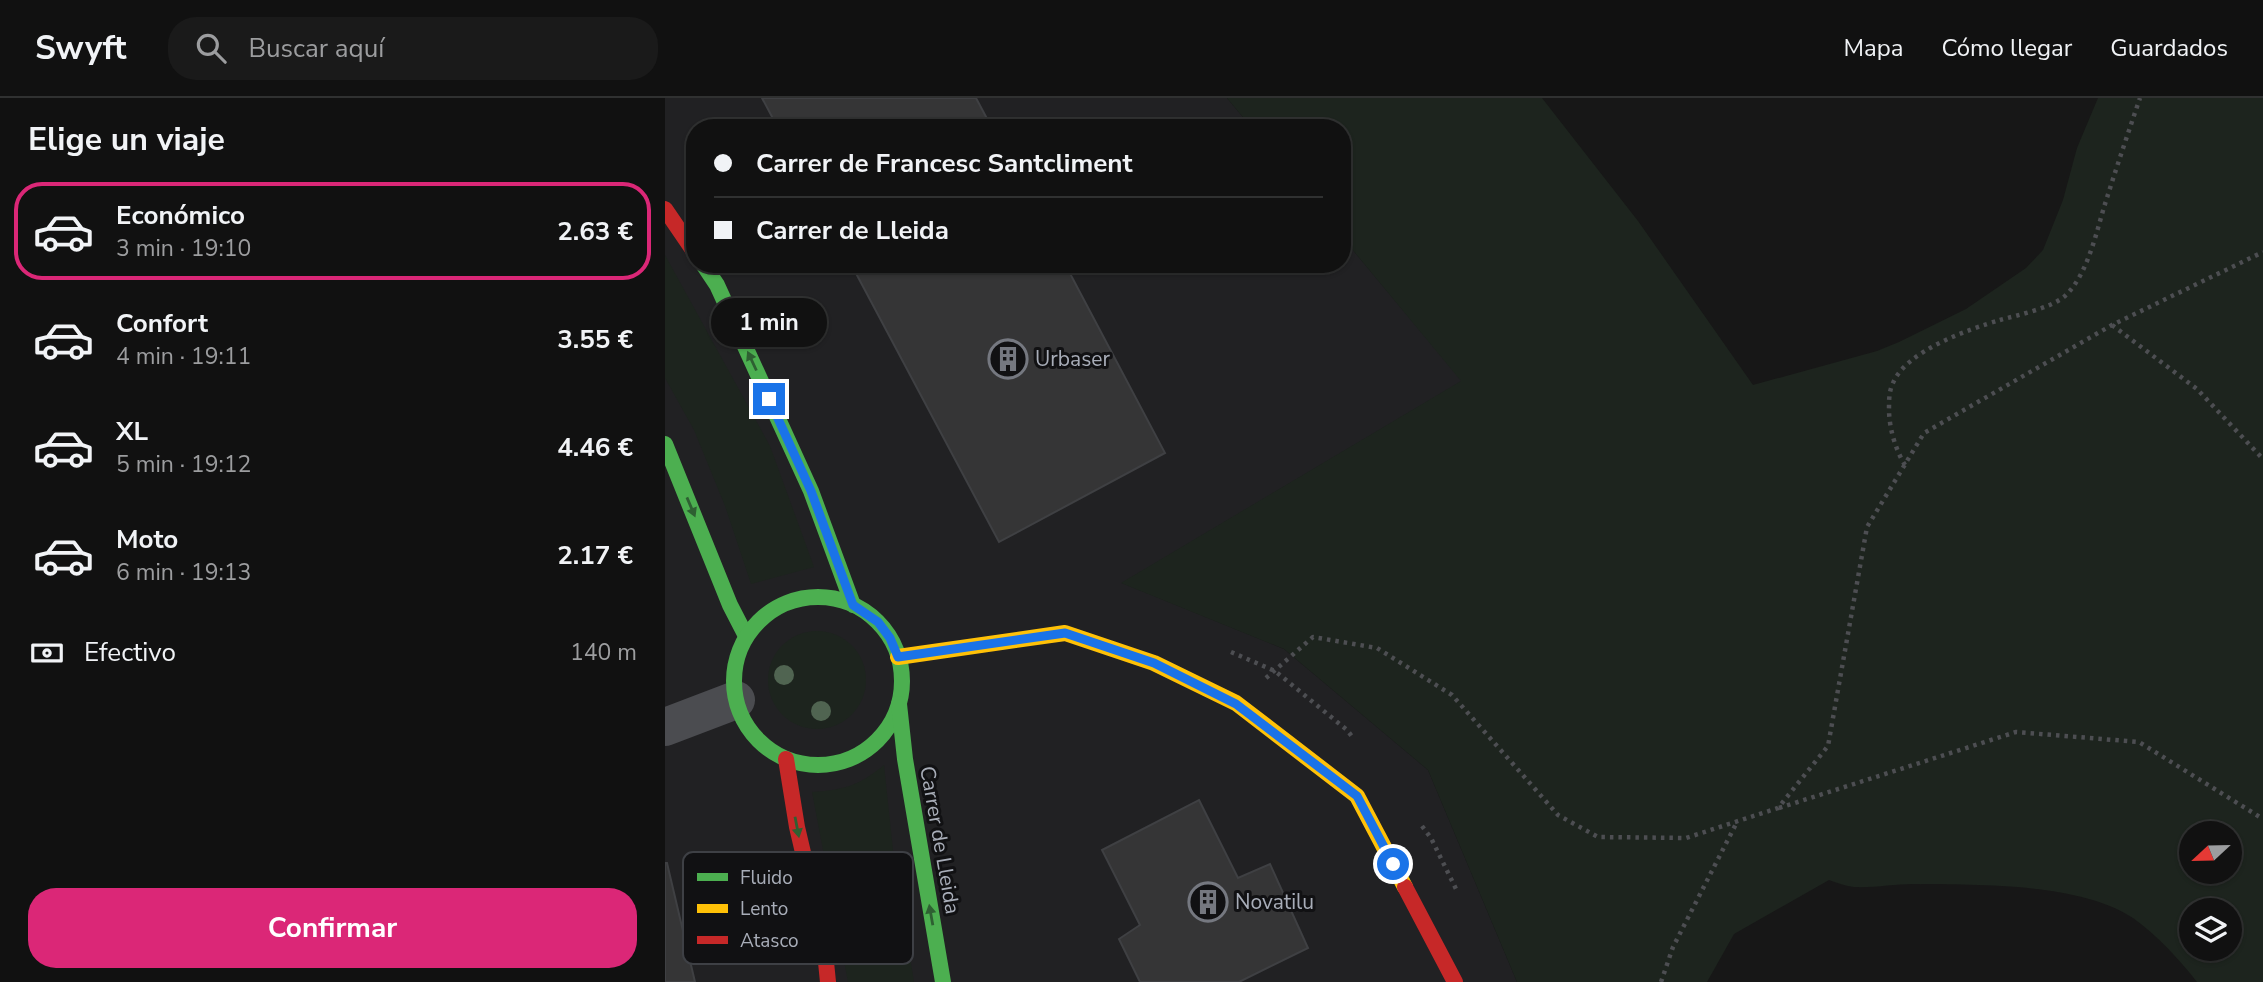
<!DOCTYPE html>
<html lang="es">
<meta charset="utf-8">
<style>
:root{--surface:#111;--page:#1a1a1a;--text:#f1f3f6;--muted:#9c9d9f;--line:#303131;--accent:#db2777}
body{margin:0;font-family:"Nunito Sans",sans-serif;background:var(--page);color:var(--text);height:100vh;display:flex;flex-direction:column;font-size:26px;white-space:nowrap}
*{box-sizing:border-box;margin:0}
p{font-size:23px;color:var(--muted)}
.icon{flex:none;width:38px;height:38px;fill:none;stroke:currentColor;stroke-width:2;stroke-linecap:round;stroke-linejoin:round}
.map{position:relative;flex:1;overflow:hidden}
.drawer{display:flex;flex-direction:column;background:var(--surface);width:665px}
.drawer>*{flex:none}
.hud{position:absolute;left:21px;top:21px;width:665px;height:154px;border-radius:28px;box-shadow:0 2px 5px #0004,0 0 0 2px var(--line);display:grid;align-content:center;height:154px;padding:0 28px;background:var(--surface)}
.needle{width:46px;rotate:248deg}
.controls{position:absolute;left:1514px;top:723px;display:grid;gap:14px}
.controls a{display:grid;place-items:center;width:63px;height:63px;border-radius:50%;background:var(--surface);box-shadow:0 2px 5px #0004,0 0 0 2px var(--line);font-size:35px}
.end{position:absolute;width:32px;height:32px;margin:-16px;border:9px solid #1a73e8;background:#fff;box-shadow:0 0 0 4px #fff}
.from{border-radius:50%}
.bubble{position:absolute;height:49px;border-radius:24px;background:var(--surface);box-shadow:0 2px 5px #0004,0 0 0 2px var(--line);font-size:23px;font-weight:700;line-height:49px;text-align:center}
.hud b{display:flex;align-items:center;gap:24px;height:66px;font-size:26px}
.hud b+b{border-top:2px solid var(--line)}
.hud i{width:18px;height:18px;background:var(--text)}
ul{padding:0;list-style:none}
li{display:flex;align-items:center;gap:21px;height:98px;margin:0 14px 10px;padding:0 14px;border:4px solid transparent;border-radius:28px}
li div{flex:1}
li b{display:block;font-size:26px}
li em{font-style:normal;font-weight:700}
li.active{border-color:var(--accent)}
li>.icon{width:63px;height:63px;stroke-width:1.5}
h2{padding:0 28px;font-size:32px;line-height:84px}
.pay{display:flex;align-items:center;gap:18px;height:77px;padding:0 28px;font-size:26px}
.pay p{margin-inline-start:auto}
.action{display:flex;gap:14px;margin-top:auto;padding:14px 28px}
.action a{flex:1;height:80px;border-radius:28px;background:var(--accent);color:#fff;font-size:28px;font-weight:700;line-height:80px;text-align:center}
header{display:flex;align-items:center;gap:42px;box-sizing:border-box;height:98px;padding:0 35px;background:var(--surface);border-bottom:2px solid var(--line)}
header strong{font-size:33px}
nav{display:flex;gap:38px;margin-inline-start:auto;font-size:24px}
.search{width:490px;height:63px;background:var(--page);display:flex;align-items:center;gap:18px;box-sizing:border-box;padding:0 24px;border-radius:28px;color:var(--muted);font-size:26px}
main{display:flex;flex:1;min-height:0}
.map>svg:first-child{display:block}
.built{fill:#212123}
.green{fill:#1d241e;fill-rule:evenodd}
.building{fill:#353536;stroke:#3f4043;stroke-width:2}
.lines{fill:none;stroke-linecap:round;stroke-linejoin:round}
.path{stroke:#4d4e52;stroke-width:4.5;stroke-dasharray:3.5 5;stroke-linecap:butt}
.street{stroke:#4b4c50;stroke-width:38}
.fast{stroke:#4caf50;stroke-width:16}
.slow{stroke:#ffc107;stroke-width:16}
.jam{stroke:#c62828;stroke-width:16}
.tree{fill:#506451}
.oneway{fill:#2e6032}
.route{stroke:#1a73e8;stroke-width:9}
.labels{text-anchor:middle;stroke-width:6;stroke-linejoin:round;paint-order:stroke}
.poi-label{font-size:21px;fill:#a8adb8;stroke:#111113;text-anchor:start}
.street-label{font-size:21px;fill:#a8adb8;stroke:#111113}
.key{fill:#111113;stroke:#3e4045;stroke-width:2}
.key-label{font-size:19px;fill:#a8adb8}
</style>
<header>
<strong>Swyft</strong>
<div class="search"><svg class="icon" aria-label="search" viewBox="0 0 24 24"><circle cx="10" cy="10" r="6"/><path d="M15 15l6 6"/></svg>Buscar aquí</div>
<nav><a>Mapa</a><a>Cómo llegar</a><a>Guardados</a></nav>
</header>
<main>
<section class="drawer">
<h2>Elige un viaje</h2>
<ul>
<li class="active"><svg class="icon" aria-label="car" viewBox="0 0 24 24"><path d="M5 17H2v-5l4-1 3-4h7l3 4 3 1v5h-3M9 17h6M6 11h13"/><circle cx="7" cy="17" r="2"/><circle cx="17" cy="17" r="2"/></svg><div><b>Económico</b><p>3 min · 19:10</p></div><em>2.63 €</em></li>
<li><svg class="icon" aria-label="car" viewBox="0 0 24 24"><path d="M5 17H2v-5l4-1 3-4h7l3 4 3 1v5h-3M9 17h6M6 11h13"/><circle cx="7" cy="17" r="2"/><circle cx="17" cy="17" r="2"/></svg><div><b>Confort</b><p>4 min · 19:11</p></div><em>3.55 €</em></li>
<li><svg class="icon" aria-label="car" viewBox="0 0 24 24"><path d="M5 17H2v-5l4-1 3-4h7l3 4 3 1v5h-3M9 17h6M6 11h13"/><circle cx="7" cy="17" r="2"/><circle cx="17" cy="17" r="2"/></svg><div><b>XL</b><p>5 min · 19:12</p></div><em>4.46 €</em></li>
<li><svg class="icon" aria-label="car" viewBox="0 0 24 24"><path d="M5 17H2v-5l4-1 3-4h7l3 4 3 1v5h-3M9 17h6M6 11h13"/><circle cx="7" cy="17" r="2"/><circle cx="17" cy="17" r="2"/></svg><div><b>Moto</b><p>6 min · 19:13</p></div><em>2.17 €</em></li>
</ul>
<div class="pay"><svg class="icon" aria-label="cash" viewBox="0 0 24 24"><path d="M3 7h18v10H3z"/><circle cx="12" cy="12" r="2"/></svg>Efectivo<p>140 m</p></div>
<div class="action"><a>Confirmar</a></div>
</section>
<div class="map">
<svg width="1598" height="884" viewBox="0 0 1598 884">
<rect width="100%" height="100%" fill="#171717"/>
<path class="built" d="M0 0H562L587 30H30V166H677V139L797 283 457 485 619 551 763 672 852 884H0Z"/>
<g class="green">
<path d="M562 0H877L973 123 1088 287 1212 253 1234 244 1301 211 1361 170 1378 152 1398 102 1412 50 1433 0H1598V884H1532C1514 861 1492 837 1468 820 1414 784 1311 787 1248 786 1229 786 1209 790 1189 789 1181 788 1172 785 1164 782L1069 836 1042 884H852L763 672 619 551 456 485 796 283 677 139V30H587ZM1526 735H1564V774H1526ZM1526 812H1564V850H1526Z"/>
<path d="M0 157 105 348 149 469 86 486 60 408 29 332 0 280Z"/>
<circle cx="152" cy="582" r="49"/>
<path d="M219 667 228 752 249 884H183L147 694C178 692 194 688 219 667Z"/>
</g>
<g class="building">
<path d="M97 0H311L327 30H113Z"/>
<path d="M186 166H400L500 355 334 444Z"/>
<path d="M534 702 573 780 605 766 643 850 574 884H475L454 841 475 827 437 752Z"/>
<path d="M0 765H2L30 884H0Z"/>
</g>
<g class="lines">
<g class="path">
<path d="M1447 227 1532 291 1598 361"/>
<path d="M1240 367C1230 351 1224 329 1224 311 1224 302 1224 293 1228 285 1241 253 1304 231 1335 222 1353 217 1386 210 1400 198 1423 176 1431 135 1440 106 1451 71 1463 35 1475 0"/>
<path d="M566 554 610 573 682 632 689 641"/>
<path d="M601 580 648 539 712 550 787 597 893 717 933 739 1021 740 1113 710 1163 648 1202 429 1259 335 1447 227 1598 154"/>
<path d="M1114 710 1351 634 1474 644 1598 721"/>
<path d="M757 728 766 740 791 791"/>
<path d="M996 884 1008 849 1072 724"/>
</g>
<path class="street" d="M0 629 71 602"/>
<g class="fast">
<path d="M38 166 52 187 146 393 188 507"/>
<path d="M0 346 65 507 81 538"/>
<circle cx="153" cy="583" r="84"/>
<path d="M234 606 240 661 278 884"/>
</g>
<path class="slow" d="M233 559 400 535 489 565 571 605 692 698 740 789"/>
<g class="jam">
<path d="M0 111 30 155"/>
<path d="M121 661 132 729 159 844 163 884"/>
<path d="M740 789 790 884"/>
</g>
</g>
<g class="tree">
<circle cx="119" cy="577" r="10"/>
<circle cx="156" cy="613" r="10"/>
</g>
<defs><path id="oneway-solid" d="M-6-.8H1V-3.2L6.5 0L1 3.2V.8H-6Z" transform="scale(1.75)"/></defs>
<g class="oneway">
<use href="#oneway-solid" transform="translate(87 263) rotate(-115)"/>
<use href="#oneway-solid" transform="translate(26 409) rotate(67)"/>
<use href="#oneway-solid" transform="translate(132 729) rotate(79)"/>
<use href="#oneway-solid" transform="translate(266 817) rotate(-100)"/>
</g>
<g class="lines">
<path class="route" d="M104 301 146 393 188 507 213 524 225 540 233 559 400 535 489 565 571 606 692 698 728 766"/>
</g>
<defs>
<g id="building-ring" transform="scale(2.0125)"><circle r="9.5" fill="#111113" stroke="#757880" stroke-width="1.5"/><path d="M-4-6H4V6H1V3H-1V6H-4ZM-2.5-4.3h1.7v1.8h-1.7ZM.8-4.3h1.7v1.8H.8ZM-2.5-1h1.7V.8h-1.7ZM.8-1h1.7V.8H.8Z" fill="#757880"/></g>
</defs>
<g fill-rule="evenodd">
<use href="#building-ring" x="343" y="261"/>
<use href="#building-ring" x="543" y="804"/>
</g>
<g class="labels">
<g class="poi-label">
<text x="370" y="268">Urbaser</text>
<text x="570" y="811">Novatilu</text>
</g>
<g class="street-label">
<text transform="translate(275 742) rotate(80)" y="7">Carrer de Lleida</text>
</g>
</g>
<rect x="18" y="754" width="230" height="112" rx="10" class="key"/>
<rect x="32" y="775" width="31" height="8" fill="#4caf50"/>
<rect x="32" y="806" width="31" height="9" fill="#ffc107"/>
<rect x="32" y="838" width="31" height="8" fill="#c62828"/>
<g class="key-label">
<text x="75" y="786">Fluido</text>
<text x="75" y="817">Lento</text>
<text x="75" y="849">Atasco</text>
</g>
</svg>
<div class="controls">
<a><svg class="needle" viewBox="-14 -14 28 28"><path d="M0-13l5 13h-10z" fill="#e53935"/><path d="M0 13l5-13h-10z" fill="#9c9d9f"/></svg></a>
<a><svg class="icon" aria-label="layers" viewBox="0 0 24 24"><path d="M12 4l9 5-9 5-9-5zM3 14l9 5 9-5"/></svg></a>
</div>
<i class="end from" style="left:728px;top:766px"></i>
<i class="end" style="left:104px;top:301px"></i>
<div class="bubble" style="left:46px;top:200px;width:116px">1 min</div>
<div class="hud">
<b><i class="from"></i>Carrer de Francesc Santcliment</b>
<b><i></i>Carrer de Lleida</b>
</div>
</div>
</main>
